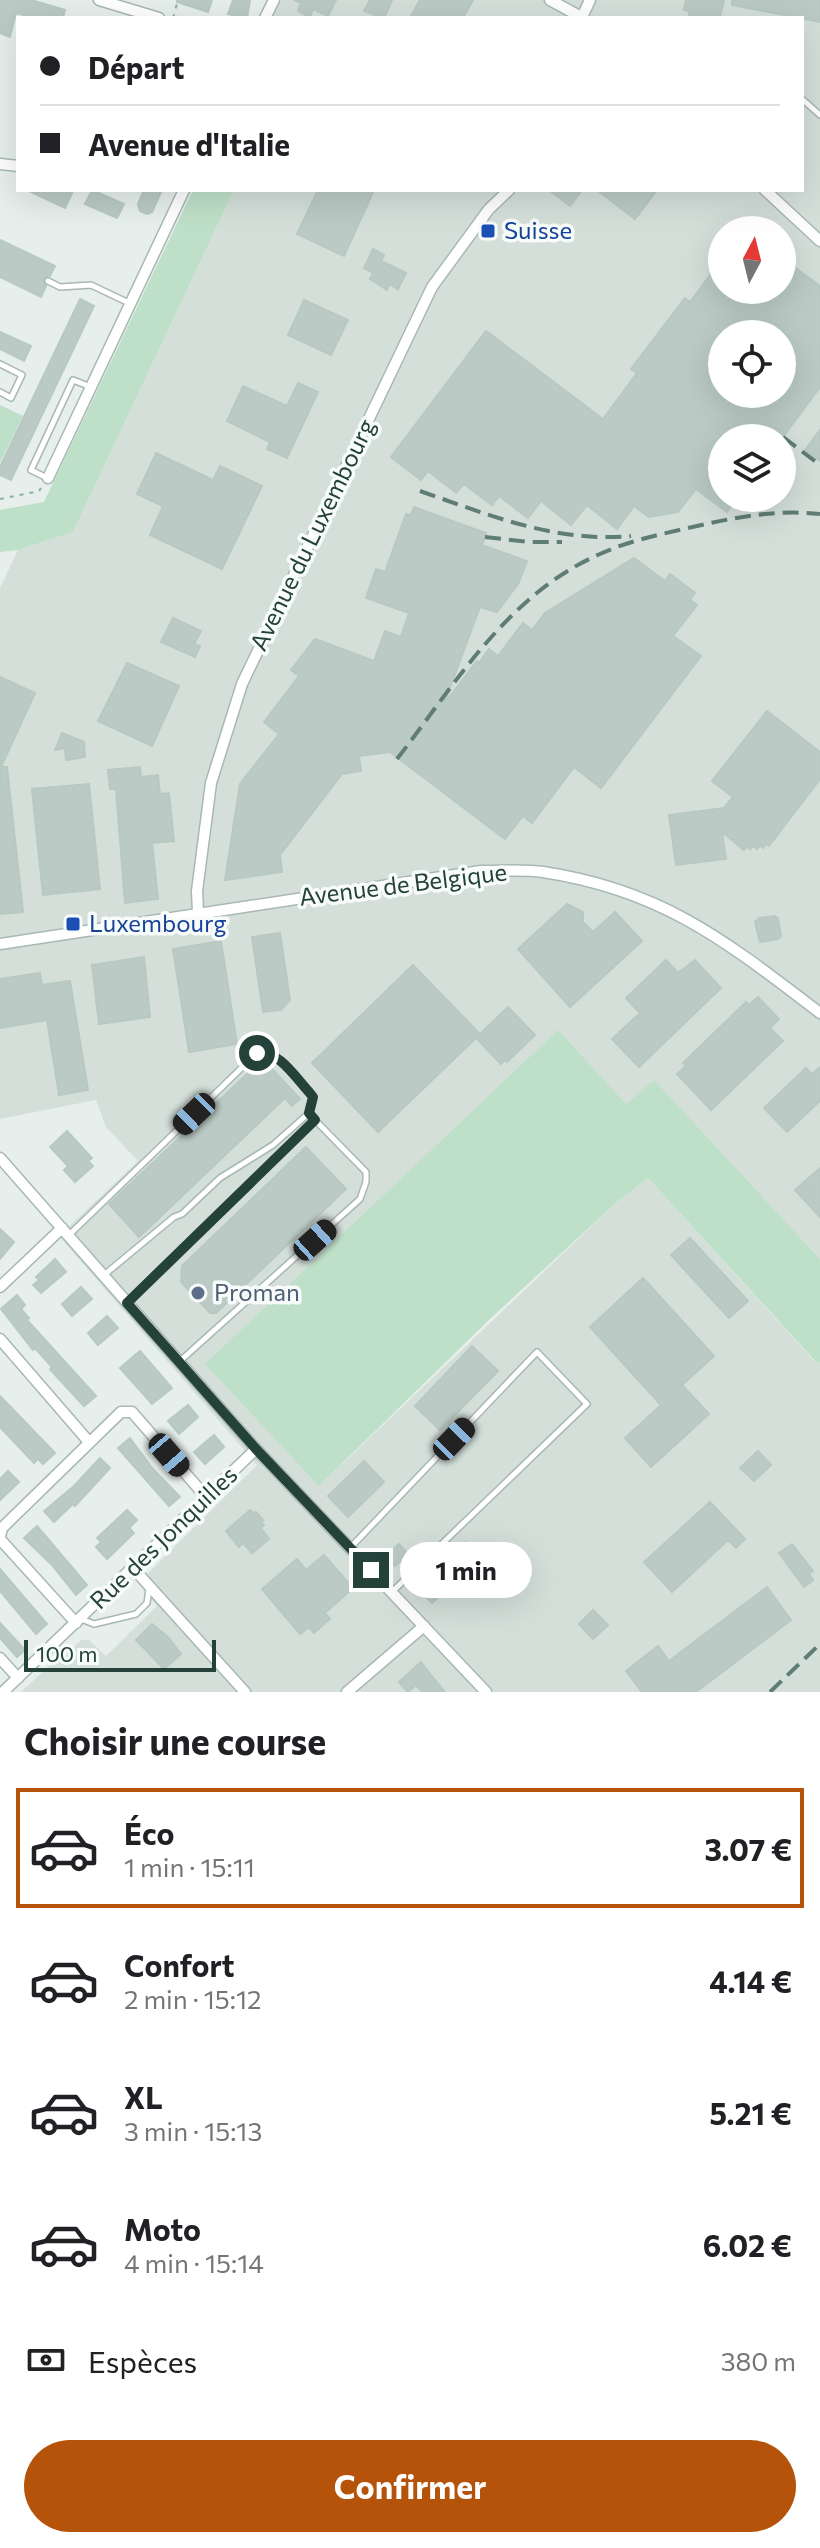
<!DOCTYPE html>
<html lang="fr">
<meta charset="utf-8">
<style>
:root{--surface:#fff;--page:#f2f2f2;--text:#202124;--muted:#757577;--line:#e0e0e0;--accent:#b45309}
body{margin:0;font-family:Commissioner,sans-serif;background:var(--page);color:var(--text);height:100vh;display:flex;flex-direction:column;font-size:30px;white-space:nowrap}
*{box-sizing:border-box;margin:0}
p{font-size:26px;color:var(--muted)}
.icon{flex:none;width:44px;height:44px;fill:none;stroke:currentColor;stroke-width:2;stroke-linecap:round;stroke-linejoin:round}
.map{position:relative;height:1692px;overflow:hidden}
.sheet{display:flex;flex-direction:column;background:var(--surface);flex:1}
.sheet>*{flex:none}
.banner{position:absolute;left:16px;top:16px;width:788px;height:176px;border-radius:0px;box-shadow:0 8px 32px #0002;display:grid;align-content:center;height:176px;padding:0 24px;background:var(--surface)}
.needle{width:52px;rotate:7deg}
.controls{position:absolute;left:708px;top:216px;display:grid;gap:16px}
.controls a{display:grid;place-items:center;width:88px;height:88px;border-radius:50%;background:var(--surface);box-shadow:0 8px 32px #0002;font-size:40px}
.scale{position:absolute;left:24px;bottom:20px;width:192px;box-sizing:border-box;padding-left:8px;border:4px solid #24423a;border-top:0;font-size:22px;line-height:28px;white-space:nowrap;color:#24423a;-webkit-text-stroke:6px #f7fbf9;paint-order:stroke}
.end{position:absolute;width:36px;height:36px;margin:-18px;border:10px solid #24423a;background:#fff;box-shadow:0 0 0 4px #fff}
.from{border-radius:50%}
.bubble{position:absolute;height:56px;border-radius:28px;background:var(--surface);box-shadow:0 8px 32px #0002;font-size:26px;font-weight:700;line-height:56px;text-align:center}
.car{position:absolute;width:24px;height:48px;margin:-24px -12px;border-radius:10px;box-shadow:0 0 6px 2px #0007;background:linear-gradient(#222 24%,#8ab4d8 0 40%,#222 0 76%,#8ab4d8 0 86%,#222 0)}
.banner b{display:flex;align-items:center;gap:28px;height:76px;font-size:30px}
.banner b+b{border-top:2px solid var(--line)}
.banner i{width:20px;height:20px;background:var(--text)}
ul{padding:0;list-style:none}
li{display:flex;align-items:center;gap:24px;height:120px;margin:0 16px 12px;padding:0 8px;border:4px solid transparent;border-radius:0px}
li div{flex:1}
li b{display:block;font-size:30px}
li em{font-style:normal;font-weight:700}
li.selected{border-color:var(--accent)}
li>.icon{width:72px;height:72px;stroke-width:1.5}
h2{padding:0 24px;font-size:36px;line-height:96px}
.pay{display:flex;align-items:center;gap:20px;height:88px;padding:0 24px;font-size:30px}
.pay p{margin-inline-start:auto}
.action{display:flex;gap:16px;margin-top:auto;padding:16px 24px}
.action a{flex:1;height:92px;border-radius:48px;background:var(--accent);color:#fff;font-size:32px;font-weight:700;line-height:92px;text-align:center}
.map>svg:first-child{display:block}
.built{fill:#d4dfda;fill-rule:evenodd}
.green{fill:#bfe0c8}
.building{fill:#bbcac4;stroke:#b8c9c2;stroke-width:2;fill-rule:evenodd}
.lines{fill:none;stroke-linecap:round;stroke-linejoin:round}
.lane-casing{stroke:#a8b8b2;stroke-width:8}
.street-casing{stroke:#a8b8b2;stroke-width:13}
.path{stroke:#86b3a5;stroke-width:2;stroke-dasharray:4 6;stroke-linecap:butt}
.lane{stroke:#fff;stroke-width:5}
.street{stroke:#fff;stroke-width:10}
.rail{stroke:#5f7d75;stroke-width:4;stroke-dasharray:16 8;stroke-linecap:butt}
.route{stroke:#24423a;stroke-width:10}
.transit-dot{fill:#1a4fb4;stroke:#f7fbf9;stroke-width:3}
.service-dot{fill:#5c6f8a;stroke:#f7fbf9;stroke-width:3}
.labels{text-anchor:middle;stroke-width:7;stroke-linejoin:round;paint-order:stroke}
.transit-label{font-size:24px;fill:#164399;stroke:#f7fbf9;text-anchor:start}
.street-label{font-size:24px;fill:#24423a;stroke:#f7fbf9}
.service-label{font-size:24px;fill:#4e5e75;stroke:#f7fbf9;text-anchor:start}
</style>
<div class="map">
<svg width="820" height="1692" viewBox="0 0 820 1692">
<rect width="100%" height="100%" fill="#e6efeb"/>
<path class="built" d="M281 0H820V1259L653 1081 626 1105 319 1486 617 1202 648 1178 817 1364 820 1362V1692H21L49 1666 57 1664 81 1640H89L106 1656 157 1606 138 1583 257 1465 59 1236 138 1161 106 1127 96 1100 0 1119V588L18 550 73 532 234 190H802V18H273ZM722 230H782V290H722ZM722 334H782V394H722ZM722 438H782V498H722Z"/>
<g class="green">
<path d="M193 190H234L73 532 18 550 0 552V510L44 502Z"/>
<path d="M0 405 23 416 0 463Z"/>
<path d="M558 1030 626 1104 654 1080 820 1259V1362L818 1364 648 1178 617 1202 492 1317 319 1486 205 1364Z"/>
</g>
<g class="building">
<path d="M0 0H31L65 10 63 18H33L16 13 10 37 0 33Z"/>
<path d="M177 0H212L208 12 177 2Z"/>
<path d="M233 0H250L247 18 228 14Z"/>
<path d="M294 0H336L328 16 313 9 310 17 298 11 301 3Z"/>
<path d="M370 0H392L384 18 364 11Z"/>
<path d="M420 0H473L463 18H410Z"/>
<path d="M686 0H724L720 18 689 15V11L684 10Z"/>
<path d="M732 0H820V22L732 5Z"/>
<path d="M27 190H65L72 193 65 208Z"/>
<path d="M92 190 124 204 117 218 85 204Z"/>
<path d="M144 190H162L152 212 147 214 140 211 138 204Z"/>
<path d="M318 190H374L344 256 297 234Z"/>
<path d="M549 190H582L570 206Z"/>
<path d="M597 190H657L635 219Z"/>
<path d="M0 240 55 266 50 276 43 279 46 286 41 297 0 277Z"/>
<path d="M373 249 384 255 381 261 406 273 398 289 389 284 387 290 370 279 373 273 364 268Z"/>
<path d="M782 258 820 286V387L782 438H722V498H737L727 512 696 489 678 512 649 517 634 506 617 529 587 505 571 525 541 501 528 518 499 496 492 505 464 484 456 493 428 471 421 480 391 457 486 331 603 419 637 373 631 369 685 298 690 302 722 259V290H782ZM722 334H782V394H722Z"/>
<path d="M80 299 94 306 11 480 0 475V467Z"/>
<path d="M304 300 348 320 331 355 288 335Z"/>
<path d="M0 332 31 346 24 361 0 349Z"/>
<path d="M298 383 318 392 287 458 267 449 270 442 227 421 243 386 287 406Z"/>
<path d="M820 430V461L805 450Z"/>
<path d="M156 453 213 480 220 466 262 486 222 569 150 535 163 506 137 494Z"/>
<path d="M414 507 486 533 482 545 527 561 518 584 497 612 480 607 444 704 477 661 479 663 489 649 498 656 523 623 532 630 545 613 634 558 665 581 670 574 695 593 690 600 697 605 673 636 701 656 601 788 574 767 532 823 523 816 505 839 390 752 359 756 361 771 342 774 280 855 282 872 225 880 240 784 279 734 264 722 299 676 291 670 315 639 374 661 385 631 401 637 409 613 366 598 376 569 385 572 406 514 411 515Z"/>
<path d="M173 618 201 631 194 644 200 646 195 657 161 642Z"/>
<path d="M127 663 179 686 152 746 98 721Z"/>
<path d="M0 677 35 693 1 767H7L23 912 0 914Z"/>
<path d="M767 711 820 752V779L769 846 766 844 763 848 760 845 757 849 753 846 750 849 747 846 744 850 722 832 726 859 676 865 669 815 724 808 733 797 712 781Z"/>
<path d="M62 733 84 742 85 757 66 760 65 748 55 750Z"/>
<path d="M140 767 141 777 158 775 160 794 169 793 174 841 152 843 158 899 125 903 116 789H110L108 770Z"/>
<path d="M89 784 100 889 43 895 32 789Z"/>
<path d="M567 904 583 912V922L593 932 615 912 642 941 570 1007 518 949Z"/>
<path d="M775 916 778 918 781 936 778 939 760 942 755 922 759 918Z"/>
<path d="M280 933 290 1000 281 1010 263 1012 252 937Z"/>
<path d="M221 941 237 1044 189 1052 173 949Z"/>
<path d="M144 957 150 1017 99 1024 92 965Z"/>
<path d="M666 960 678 973 695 960 721 988 639 1067 612 1039 640 1013 626 998Z"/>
<path d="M413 965 480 1034 508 1007 535 1035 507 1062 505 1060 501 1064 476 1038 378 1132 312 1063Z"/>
<path d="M40 973 42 985 70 981 88 1090 59 1095 47 1020 0 1028V979Z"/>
<path d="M758 997 779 1019 770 1028 783 1041 711 1110 677 1074 686 1066 683 1063 746 1002 749 1005Z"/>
<path d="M263 1059 300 1099 292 1106 285 1098 139 1237 109 1204Z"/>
<path d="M820 1067V1101L787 1132 764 1108 806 1068 812 1074Z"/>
<path d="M67 1131 92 1158 88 1161 93 1166 75 1182 64 1170 68 1166 50 1147Z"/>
<path d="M306 1147 346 1189 216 1313H210L181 1282 182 1266Z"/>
<path d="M820 1168V1217L795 1190Z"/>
<path d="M0 1229 14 1242 0 1259Z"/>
<path d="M690 1238 748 1301 729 1318 671 1255Z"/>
<path d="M55 1259 66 1272 41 1293 33 1285 39 1280 36 1277Z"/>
<path d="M643 1278 714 1356 682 1385 709 1414 651 1467 625 1438 661 1405 590 1327Z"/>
<path d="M81 1287 92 1299 72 1316 62 1304Z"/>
<path d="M17 1295 25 1305 21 1309 29 1318 27 1320 96 1396 84 1406 58 1378 50 1369 52 1367 35 1348 33 1350 1 1309Z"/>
<path d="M107 1316 118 1328 98 1345 88 1333Z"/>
<path d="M472 1346 498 1371 440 1430 415 1406Z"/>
<path d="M140 1351 172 1388 152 1404 120 1368Z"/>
<path d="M0 1396 55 1453 43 1464 38 1459 34 1463 0 1427Z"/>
<path d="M188 1405 198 1417 179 1434 168 1421Z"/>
<path d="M214 1435 224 1447 205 1464 194 1452Z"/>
<path d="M130 1438 153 1469 180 1497 169 1506 118 1448Z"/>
<path d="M758 1451 771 1465 754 1481 740 1468Z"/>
<path d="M100 1458 110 1468 75 1506 73 1504 54 1522 44 1511 74 1486Z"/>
<path d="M364 1461 384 1482 348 1517 328 1496Z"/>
<path d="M8 1471 19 1482 0 1500V1479Z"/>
<path d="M710 1502 745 1539 736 1548 728 1540 672 1592 644 1562Z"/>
<path d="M127 1510 137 1520 129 1528 134 1533 107 1559 96 1547 101 1542 97 1538Z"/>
<path d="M250 1510 254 1513 256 1512 263 1520 261 1522 264 1525 261 1528 269 1539 252 1553 243 1543 239 1547 226 1531Z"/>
<path d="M37 1526 87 1585 76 1595 52 1565 24 1538Z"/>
<path d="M466 1542 480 1557 432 1603 420 1591Z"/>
<path d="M399 1544 408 1554 395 1566 386 1556Z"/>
<path d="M792 1544 813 1571 809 1574 813 1580 804 1587 779 1553Z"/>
<path d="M324 1555 353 1588 325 1613 330 1619 314 1633 309 1627 300 1634 262 1589 297 1559 306 1570Z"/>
<path d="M0 1569 47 1624 36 1634 0 1591Z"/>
<path d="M767 1587 791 1620 696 1692H642L626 1671 658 1646 669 1661Z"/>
<path d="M593 1610 608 1625 593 1639 579 1624Z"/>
<path d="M0 1623 25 1650 17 1657 0 1638Z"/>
<path d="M152 1624 168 1637 181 1654 164 1669 136 1640Z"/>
<path d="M421 1662 430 1674 445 1692H422L416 1685 408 1692 399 1682Z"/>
</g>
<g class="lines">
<g class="lane-casing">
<g id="lane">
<path d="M802 99 820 115"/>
<path d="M48 281 60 287 91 285 129 303"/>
<path d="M0 364 22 375 11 398 0 392"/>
<path d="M47 478 31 470 73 380 91 387"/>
<path d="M69 1235 257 1053C278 1049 296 1078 309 1092L313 1097 309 1113 315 1120"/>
<path d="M104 1275 174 1217 182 1214 220 1178 273 1145 309 1113"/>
<path d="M128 1302 315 1120 366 1172V1182L360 1199 179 1362"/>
<path d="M351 1547 537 1352 587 1404 392 1592"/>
<path d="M81 1619 94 1624 136 1614 147 1603 149 1589"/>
</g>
</g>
<g class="street-casing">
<g id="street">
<path d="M99 0 159 18"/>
<path d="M550 0 583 18"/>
<path d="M582 17 590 0"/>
<path d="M265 18 274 0"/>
<path d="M0 164 18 166"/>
<path d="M765 190 820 241"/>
<path d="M48 478 184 190"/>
<path d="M198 912 197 891 211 783 242 684 432 287 489 209 509 190"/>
<path d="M0 944 481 871C501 871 523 869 543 872 663 890 727 942 820 1013"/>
<path d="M0 1158 256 1449 486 1692"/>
<path d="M0 1287 62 1228"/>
<path d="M0 1339 89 1442"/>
<path d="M0 1537 2 1528 121 1412H132L206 1497"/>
<path d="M0 1539 76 1623"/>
<path d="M133 1568 245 1692"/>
<path d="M0 1658 18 1678"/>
<path d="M3 1692 256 1449"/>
<path d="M347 1692 424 1626"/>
</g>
</g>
<g class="path">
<path d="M173 18 178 0"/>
<path d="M0 499 39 491 41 488"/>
</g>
<use href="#lane" class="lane"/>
<use href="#street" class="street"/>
<g class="rail">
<path d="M783 437 820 465"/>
<path d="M420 491C489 515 556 543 631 536"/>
<path d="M485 537 530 542H562"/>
<path d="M397 759C456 683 508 594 600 554 628 541 658 535 688 528 732 518 774 509 820 514"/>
<path d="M770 1692 820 1644"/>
</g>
</g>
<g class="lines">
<path class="route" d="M257 1053C278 1049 296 1078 309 1092L313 1097 309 1113 315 1120 127 1303 256 1449 371 1570"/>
</g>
<g class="transit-dot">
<rect x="480" y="223" width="16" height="16" rx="4"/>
<rect x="65" y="916" width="16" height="16" rx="4"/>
</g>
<circle class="service-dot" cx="198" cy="1293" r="8"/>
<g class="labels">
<g class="transit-label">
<text x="504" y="239">Suisse</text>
<text x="89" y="932">Luxembourg</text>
</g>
<g class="street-label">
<text transform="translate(313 535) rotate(-64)" y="8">Avenue du Luxembourg</text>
<text transform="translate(403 885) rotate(-7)" y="8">Avenue de Belgique</text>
<text transform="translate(164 1538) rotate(-44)" y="8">Rue des Jonquilles</text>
</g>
<g class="service-label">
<text x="214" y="1301">Proman</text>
</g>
</g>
</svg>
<div class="controls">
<a><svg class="needle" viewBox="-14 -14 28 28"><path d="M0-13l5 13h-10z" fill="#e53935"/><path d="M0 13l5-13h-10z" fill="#757577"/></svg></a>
<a><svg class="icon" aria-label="locate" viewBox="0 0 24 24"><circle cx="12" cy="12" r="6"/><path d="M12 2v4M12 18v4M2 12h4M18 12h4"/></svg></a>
<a><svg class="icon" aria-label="layers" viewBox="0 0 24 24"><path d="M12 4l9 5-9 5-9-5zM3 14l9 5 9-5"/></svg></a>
</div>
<div class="scale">100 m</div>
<i class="end from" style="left:257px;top:1053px"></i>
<i class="end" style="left:371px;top:1570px"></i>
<div class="bubble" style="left:400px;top:1542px;width:132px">1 min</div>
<i class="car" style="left:194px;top:1114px;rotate:226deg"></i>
<i class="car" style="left:315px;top:1240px;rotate:48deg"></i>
<i class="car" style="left:454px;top:1439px;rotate:44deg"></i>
<i class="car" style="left:169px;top:1455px;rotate:139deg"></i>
<div class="banner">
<b><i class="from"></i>Départ</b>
<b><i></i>Avenue d'Italie</b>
</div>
</div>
<section class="sheet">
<h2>Choisir une course</h2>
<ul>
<li class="selected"><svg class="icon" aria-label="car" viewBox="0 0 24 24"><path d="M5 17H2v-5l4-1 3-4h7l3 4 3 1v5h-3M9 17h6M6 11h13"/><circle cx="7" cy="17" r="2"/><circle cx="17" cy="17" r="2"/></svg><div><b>Éco</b><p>1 min · 15:11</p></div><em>3.07 €</em></li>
<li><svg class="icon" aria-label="car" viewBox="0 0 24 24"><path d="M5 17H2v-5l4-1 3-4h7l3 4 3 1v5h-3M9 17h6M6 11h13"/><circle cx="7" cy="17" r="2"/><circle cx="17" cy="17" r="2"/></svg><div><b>Confort</b><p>2 min · 15:12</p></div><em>4.14 €</em></li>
<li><svg class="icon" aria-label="car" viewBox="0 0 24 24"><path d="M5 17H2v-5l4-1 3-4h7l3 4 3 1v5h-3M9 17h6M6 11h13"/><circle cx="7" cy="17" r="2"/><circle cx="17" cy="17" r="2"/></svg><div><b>XL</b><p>3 min · 15:13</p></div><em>5.21 €</em></li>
<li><svg class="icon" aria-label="car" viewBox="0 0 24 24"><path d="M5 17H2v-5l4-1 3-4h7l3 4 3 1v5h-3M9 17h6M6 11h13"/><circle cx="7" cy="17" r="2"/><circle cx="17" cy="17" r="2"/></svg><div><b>Moto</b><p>4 min · 15:14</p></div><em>6.02 €</em></li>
</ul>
<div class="pay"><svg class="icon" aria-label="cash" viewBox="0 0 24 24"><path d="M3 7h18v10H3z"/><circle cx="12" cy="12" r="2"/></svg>Espèces<p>380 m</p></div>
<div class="action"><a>Confirmer</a></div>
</section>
